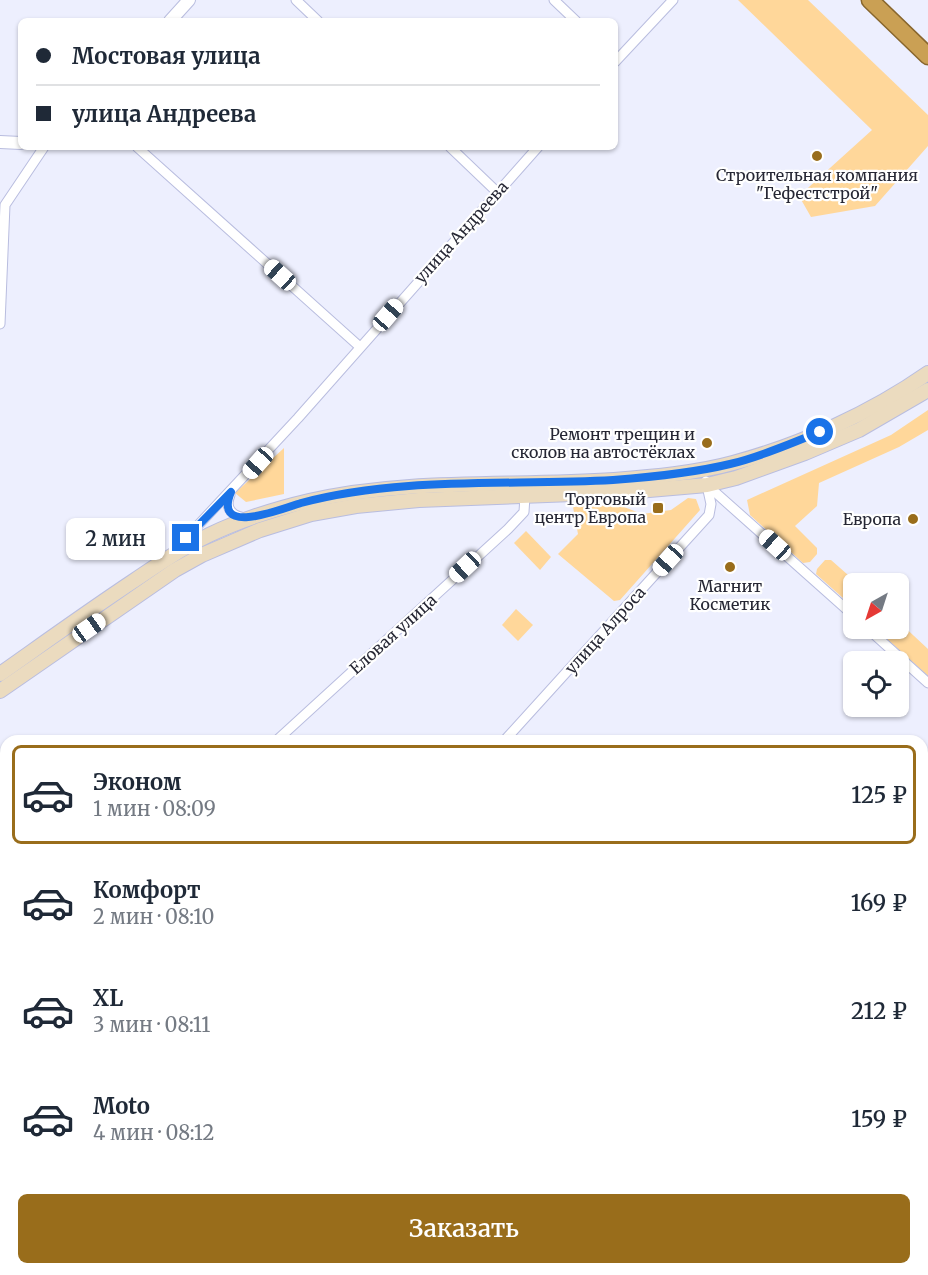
<!DOCTYPE html>
<html lang="ru">
<meta charset="utf-8">
<style>
:root{--surface:#fff;--page:#f2f2f3;--text:#1f2937;--muted:#747a83;--line:#e0e1e3;--accent:#996d1b}
body{margin:0;font-family:Merriweather,serif;background:var(--page);color:var(--text);height:100vh;display:flex;flex-direction:column;font-size:22px;white-space:nowrap}
*{box-sizing:border-box;margin:0}
p{font-size:20px;color:var(--muted)}
.icon{flex:none;width:33px;height:33px;fill:none;stroke:currentColor;stroke-width:2;stroke-linecap:round;stroke-linejoin:round}
.map{position:relative;flex:1;overflow:hidden}
.details{position:absolute;left:0px;top:735px;width:928px;height:540px;display:flex;flex-direction:column;background:var(--surface);border-radius:18px 18px 0 0;box-shadow:0 2px 4px #0004}
.details>*{flex:none}
.hud{position:absolute;left:18px;top:18px;width:600px;height:132px;border-radius:9px;box-shadow:0 2px 4px #0004;display:grid;align-content:center;height:132px;padding:0 18px;background:var(--surface)}
.needle{width:39px;rotate:219deg}
.fabs{position:absolute;left:843px;top:573px;display:grid;gap:12px}
.fabs a{display:grid;place-items:center;width:66px;height:66px;border-radius:9px;background:var(--surface);box-shadow:0 2px 4px #0004;font-size:30px}
.end{position:absolute;width:27px;height:27px;margin:-14px;border:8px solid #1a73e8;background:#fff;box-shadow:0 0 0 3px #fff}
.from{border-radius:50%}
.bubble{position:absolute;height:42px;border-radius:9px;background:var(--surface);box-shadow:0 2px 4px #0004;font-size:20px;font-weight:600;line-height:42px;text-align:center}
.car{position:absolute;width:18px;height:36px;margin:-18px -9px;border-radius:8px;box-shadow:0 0 4px 2px #0007;background:linear-gradient(#fff 24%,#345 0 40%,#fff 0 76%,#345 0 86%,#fff 0)}
.hud b{display:flex;align-items:center;gap:21px;height:57px;font-size:22px}
.hud b+b{border-top:2px solid var(--line)}
.hud i{width:15px;height:15px;background:var(--text)}
ul{padding:10px 0 0;list-style:none}
li{display:flex;align-items:center;gap:18px;height:99px;margin:0 12px 9px;padding:0 6px;border:3px solid transparent;border-radius:9px}
li div{flex:1}
li b{display:block;font-size:22px}
li em{font-style:normal;font-weight:600}
li.active{border-color:var(--accent)}
li>.icon{width:54px;height:54px;stroke-width:1.5}
.primary-button{display:flex;gap:12px;margin-top:auto;padding:12px 18px}
.primary-button a{flex:1;height:69px;border-radius:9px;background:var(--accent);color:#fff;font-size:24px;font-weight:600;line-height:69px;text-align:center}
.map>svg:first-child{display:block}
.green{fill:#ffd79a}
.lines{fill:none;stroke-linecap:round;stroke-linejoin:round}
.minor-casing{stroke:#b9bddf;stroke-width:11}
.tertiary-casing{stroke:#b9bddf;stroke-width:14}
.secondary-casing{stroke:#b9bddf;stroke-width:16}
.trunk-casing{stroke:#88662d;stroke-width:19}
.minor{stroke:#fff;stroke-width:9}
.tertiary{stroke:#fff;stroke-width:12}
.secondary{stroke:#ebdbbf;stroke-width:14}
.trunk{stroke:#caa054;stroke-width:16}
.route{stroke:#1a73e8;stroke-width:8}
.poi-dot{fill:#996d1b;stroke:#fff;stroke-width:2}
.labels{text-anchor:middle;stroke-width:4.5;stroke-linejoin:round;paint-order:stroke}
.poi-label{font-size:16px;fill:#262734;stroke:#fff;text-anchor:end}
.street-label{font-size:16px;fill:#262734;stroke:#fff}
</style>
<div class="map">
<svg width="928" height="1275" viewBox="0 0 928 1275">
<rect width="100%" height="100%" fill="#edeffe"/>
<g class="green">
<path d="M738 0H808L928 115V146L875 206 811 217 799 196 872 130Z"/>
<path d="M928 410V430L899 447 819 483 817 506 795 526 817 548V554L810 562 803 563 750 515 747 500 891 435Z"/>
<path d="M284 448V494L246 502 235 493Z"/>
<path d="M688 498 696 499 700 510 620 600 614 601 558 554 578 534 573 507 619 505 642 514 671 510Z"/>
<path d="M526 531 551 557 540 570 514 543Z"/>
<path d="M825 560H831L856 582 854 584 853 592 850 597 843 598 816 574 817 569Z"/>
<path d="M516 609 533 625 518 641 502 625Z"/>
<path d="M899 622 928 649V676L876 629 898 628Z"/>
<path d="M923 798 928 803V859L923 854Z"/>
</g>
<g class="lines">
<g class="minor-casing">
<g id="minor">
<path d="M296 0 318 21"/>
<path d="M554 0 576 21"/>
<path d="M615 62 673 0"/>
<path d="M137 147 360 347"/>
<path d="M450 147 497 192"/>
<path d="M0 324 5 205 44 147"/>
<path d="M707 485 854 616"/>
<path d="M230 495C224 509 233 517 247 518"/>
<path d="M176 549 298 418 538 147"/>
<path d="M867 628 928 683"/>
<path d="M276 741 508 529 524 512 525 496"/>
<path d="M504 741 709 515 711 504 706 481"/>
<path d="M0 1021 6 1012"/>
<path d="M922 1165 928 1169"/>
<path d="M0 1198 6 1188"/>
<path d="M922 1267 928 1261"/>
<path d="M571 1269 578 1275"/>
<path d="M134 1275 138 1269"/>
<path d="M334 1275 339 1269"/>
</g>
</g>
<g class="tertiary-casing">
<g id="tertiary">
<path d="M170 21 189 0"/>
<path d="M0 142 21 143"/>
</g>
</g>
<g class="secondary-casing">
<g id="secondary">
<path d="M0 674C44 643 87 612 132 582 157 565 182 548 209 535 240 520 275 509 309 501 409 478 512 487 614 480 651 477 697 473 733 463 800 445 871 413 928 373"/>
<path d="M0 691 175 570 202 555 260 530 311 514 356 506 419 500 626 492 707 485 736 478 805 453 859 430 928 390"/>
</g>
</g>
<g class="trunk-casing">
<path id="trunk" d="M870 0 928 56"/>
</g>
<use href="#minor" class="minor"/>
<use href="#tertiary" class="tertiary"/>
<use href="#secondary" class="secondary"/>
<use href="#trunk" class="trunk"/>
</g>
<g class="lines">
<path class="route" d="M186 538 231 492C212 538 284 508 301 503 402 476 510 486 613 480 652 477 693 473 730 464 761 457 791 443 820 432"/>
</g>
<g class="poi-dot">
<circle cx="817" cy="156" r="6"/>
<circle cx="707" cy="443" r="6"/>
<rect x="652" y="502" width="12" height="12" rx="3"/>
<circle cx="913" cy="519" r="6"/>
<circle cx="730" cy="567" r="6"/>
</g>
<g class="labels">
<g class="poi-label">
<text x="817" y="181" text-anchor="middle">Строительная компания<tspan x="817" dy="18">"Гефестстрой"</tspan></text>
<text x="695" y="440">Ремонт трещин и<tspan x="695" dy="18">сколов на автостёклах</tspan></text>
<text x="646" y="505">Торговый<tspan x="646" dy="18">центр Европа</tspan></text>
<text x="901" y="525">Европа</text>
<text x="730" y="592" text-anchor="middle">Магнит<tspan x="730" dy="18">Косметик</tspan></text>
</g>
<g class="street-label">
<text transform="translate(461 232) rotate(-48)" y="6">улица Андреева</text>
<text transform="translate(605 630) rotate(-48)" y="6">улица Алроса</text>
<text transform="translate(393 634) rotate(-42)" y="6">Еловая улица</text>
</g>
</g>
</svg>
<div class="fabs">
<a><svg class="needle" viewBox="-14 -14 28 28"><path d="M0-13l5 13h-10z" fill="#e53935"/><path d="M0 13l5-13h-10z" fill="#747a83"/></svg></a>
<a><svg class="icon" aria-label="locate" viewBox="0 0 24 24"><circle cx="12" cy="12" r="6"/><path d="M12 2v4M12 18v4M2 12h4M18 12h4"/></svg></a>
</div>
<i class="end from" style="left:820px;top:432px"></i>
<i class="end" style="left:186px;top:538px"></i>
<div class="bubble" style="left:66px;top:518px;width:99px">2 мин</div>
<i class="car" style="left:280px;top:275px;rotate:312deg"></i>
<i class="car" style="left:388px;top:315px;rotate:41deg"></i>
<i class="car" style="left:258px;top:463px;rotate:222deg"></i>
<i class="car" style="left:775px;top:545px;rotate:312deg"></i>
<i class="car" style="left:668px;top:560px;rotate:222deg"></i>
<i class="car" style="left:465px;top:567px;rotate:227deg"></i>
<i class="car" style="left:89px;top:628px;rotate:55deg"></i>
<div class="hud">
<b><i class="from"></i>Мостовая улица</b>
<b><i></i>улица Андреева</b>
</div>
<section class="details">
<ul>
<li class="active"><svg class="icon" aria-label="car" viewBox="0 0 24 24"><path d="M5 17H2v-5l4-1 3-4h7l3 4 3 1v5h-3M9 17h6M6 11h13"/><circle cx="7" cy="17" r="2"/><circle cx="17" cy="17" r="2"/></svg><div><b>Эконом</b><p>1 мин · 08:09</p></div><em>125 ₽</em></li>
<li><svg class="icon" aria-label="car" viewBox="0 0 24 24"><path d="M5 17H2v-5l4-1 3-4h7l3 4 3 1v5h-3M9 17h6M6 11h13"/><circle cx="7" cy="17" r="2"/><circle cx="17" cy="17" r="2"/></svg><div><b>Комфорт</b><p>2 мин · 08:10</p></div><em>169 ₽</em></li>
<li><svg class="icon" aria-label="car" viewBox="0 0 24 24"><path d="M5 17H2v-5l4-1 3-4h7l3 4 3 1v5h-3M9 17h6M6 11h13"/><circle cx="7" cy="17" r="2"/><circle cx="17" cy="17" r="2"/></svg><div><b>XL</b><p>3 мин · 08:11</p></div><em>212 ₽</em></li>
<li><svg class="icon" aria-label="car" viewBox="0 0 24 24"><path d="M5 17H2v-5l4-1 3-4h7l3 4 3 1v5h-3M9 17h6M6 11h13"/><circle cx="7" cy="17" r="2"/><circle cx="17" cy="17" r="2"/></svg><div><b>Moto</b><p>4 мин · 08:12</p></div><em>159 ₽</em></li>
</ul>
<div class="primary-button"><a>Заказать</a></div>
</section>
</div>
